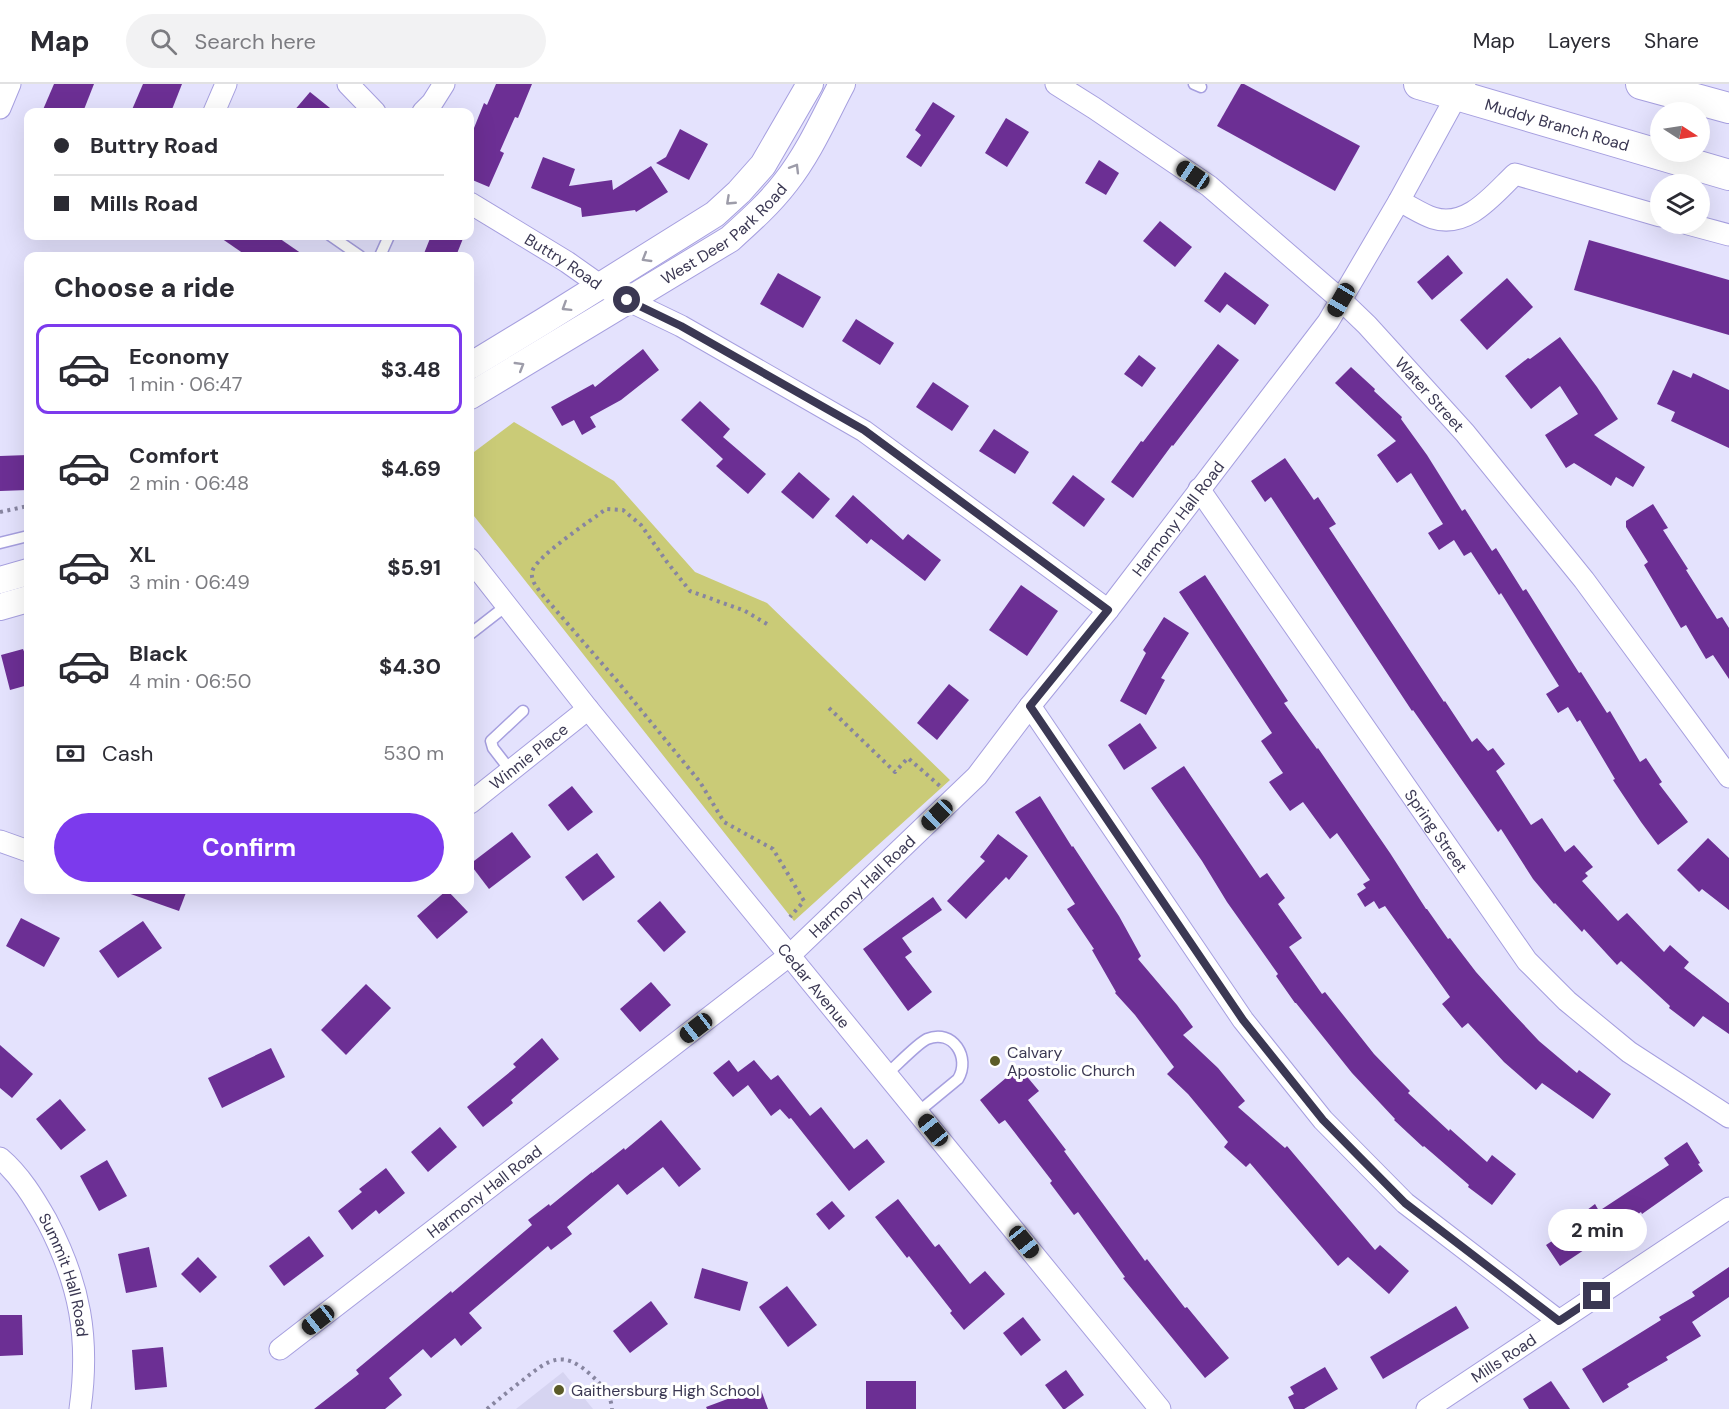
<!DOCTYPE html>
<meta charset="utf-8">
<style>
:root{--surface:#fff;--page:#f2f2f3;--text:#2b2b33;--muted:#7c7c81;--line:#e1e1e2;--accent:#7c3aed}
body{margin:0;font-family:"DM Sans",sans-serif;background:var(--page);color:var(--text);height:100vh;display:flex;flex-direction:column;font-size:22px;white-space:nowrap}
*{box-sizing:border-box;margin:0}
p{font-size:20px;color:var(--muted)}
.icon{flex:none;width:33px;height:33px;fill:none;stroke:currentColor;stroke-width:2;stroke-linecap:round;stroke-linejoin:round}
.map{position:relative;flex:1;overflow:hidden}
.drawer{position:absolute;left:24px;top:168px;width:450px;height:642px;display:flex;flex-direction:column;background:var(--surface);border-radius:12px;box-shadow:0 6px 24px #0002}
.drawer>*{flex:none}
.hud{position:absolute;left:24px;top:24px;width:450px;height:132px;border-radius:12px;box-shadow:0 6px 24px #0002;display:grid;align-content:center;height:132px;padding:0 30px;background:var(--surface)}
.needle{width:39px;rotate:102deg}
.tools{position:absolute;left:1650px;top:18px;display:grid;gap:12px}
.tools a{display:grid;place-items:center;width:60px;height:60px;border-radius:50%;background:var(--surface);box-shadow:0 6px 24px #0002;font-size:30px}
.end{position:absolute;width:27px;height:27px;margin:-14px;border:8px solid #3b3853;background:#fff;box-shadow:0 0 0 3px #fff}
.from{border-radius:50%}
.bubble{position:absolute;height:42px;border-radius:21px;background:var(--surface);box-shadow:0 6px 24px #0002;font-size:20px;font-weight:700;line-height:42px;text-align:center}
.car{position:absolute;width:18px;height:36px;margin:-18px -9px;border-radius:8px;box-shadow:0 0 4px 2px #0007;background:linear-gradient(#222 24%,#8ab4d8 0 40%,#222 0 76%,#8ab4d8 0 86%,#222 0)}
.hud b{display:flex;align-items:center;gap:21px;height:57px;font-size:22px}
.hud b+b{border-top:2px solid var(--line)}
.hud i{width:15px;height:15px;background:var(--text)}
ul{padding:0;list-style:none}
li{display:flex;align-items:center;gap:18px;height:90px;margin:0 12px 9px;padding:0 18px;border:3px solid transparent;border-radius:12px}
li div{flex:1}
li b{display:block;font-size:22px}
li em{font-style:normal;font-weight:700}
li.active{border-color:var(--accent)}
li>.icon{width:54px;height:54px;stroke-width:1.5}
h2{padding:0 30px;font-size:27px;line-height:72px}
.pay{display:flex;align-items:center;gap:15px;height:66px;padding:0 30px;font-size:22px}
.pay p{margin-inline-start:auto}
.primary-button{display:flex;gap:12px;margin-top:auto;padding:12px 30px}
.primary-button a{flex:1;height:69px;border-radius:36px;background:var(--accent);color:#fff;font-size:24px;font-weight:700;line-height:69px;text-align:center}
header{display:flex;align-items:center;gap:36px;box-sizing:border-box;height:84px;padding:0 30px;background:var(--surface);border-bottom:2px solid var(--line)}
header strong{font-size:28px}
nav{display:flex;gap:33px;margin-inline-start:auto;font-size:21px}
.search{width:420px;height:54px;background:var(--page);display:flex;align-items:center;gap:15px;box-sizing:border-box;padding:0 21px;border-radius:33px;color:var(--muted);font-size:22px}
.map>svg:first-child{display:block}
.built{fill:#d6d4f1}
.green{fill:#cacb77}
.building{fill:#6c2f94}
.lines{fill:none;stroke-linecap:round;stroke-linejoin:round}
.service-casing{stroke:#a69fdf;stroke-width:13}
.minor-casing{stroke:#a69fdf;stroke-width:23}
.tertiary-casing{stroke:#a69fdf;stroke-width:28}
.secondary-casing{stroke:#a69fdf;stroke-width:32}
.path{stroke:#8785a0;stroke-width:4;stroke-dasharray:3 4.5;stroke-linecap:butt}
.service{stroke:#fff;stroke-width:10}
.minor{stroke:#fff;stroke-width:21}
.tertiary{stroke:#fff;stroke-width:26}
.secondary{stroke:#fff;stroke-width:30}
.oneway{stroke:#9d9ca9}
.route{stroke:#3b3853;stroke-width:8}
.poi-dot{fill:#5b5b28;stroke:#fff;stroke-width:2}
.labels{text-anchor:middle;stroke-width:6;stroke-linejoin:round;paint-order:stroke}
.street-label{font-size:16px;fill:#3b3853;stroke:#fff}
.poi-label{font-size:16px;fill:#3b3853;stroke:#fff;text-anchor:start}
</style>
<header>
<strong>Map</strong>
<div class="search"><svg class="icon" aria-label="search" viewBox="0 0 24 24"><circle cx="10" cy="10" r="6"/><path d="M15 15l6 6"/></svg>Search here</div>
<nav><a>Map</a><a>Layers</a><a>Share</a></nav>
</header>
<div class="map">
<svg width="1729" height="1325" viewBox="0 0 1729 1325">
<rect width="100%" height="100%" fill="#e4e2fd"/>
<path class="built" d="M563 1288 593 1325H516Z"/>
<path class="green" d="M514 338 614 397 695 488 767 519 950 696 794 837 470 427V371Z"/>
<g class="building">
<path d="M54 0H94L83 28H42Z"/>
<path d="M143 0H182L171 28H131Z"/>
<path d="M496 0H532L518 34 515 33 500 67 504 69 489 103 470 95V54L484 19 487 21Z"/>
<path d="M1241 0H1244L1360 62 1335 107 1217 42Z"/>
<path d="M310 8 335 28H293Z"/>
<path d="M933 18 955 32 921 83 906 73 921 51 915 46Z"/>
<path d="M1006 34 1029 48 1007 83 985 69Z"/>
<path d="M680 45 708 60 689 96 656 79 666 73Z"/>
<path d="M543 73 575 85 569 102 612 96 613 106 651 82 668 108 636 128 635 126 582 133 581 124 531 104Z"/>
<path d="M1099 76 1119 89 1106 111 1085 99Z"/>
<path d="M1160 137 1192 163 1175 183 1143 157Z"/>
<path d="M218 152H276L305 172H247Z"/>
<path d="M431 152H464L456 172H423Z"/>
<path d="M1589 156 1729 196V251L1574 206Z"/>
<path d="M1448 171 1463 189 1432 216 1417 198Z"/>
<path d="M1225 188 1269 221 1255 241 1227 220 1220 229 1204 217Z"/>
<path d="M778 189 821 213 803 244 760 220Z"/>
<path d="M1507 194 1533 223 1487 266 1460 236Z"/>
<path d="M856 235 894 259 880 281 842 257Z"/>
<path d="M1560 253 1597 303 1618 335 1594 351 1645 383 1633 403 1616 393 1611 402 1574 379 1566 384 1545 351 1578 330 1560 302 1531 325 1505 292 1528 274 1530 275Z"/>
<path d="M1218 260 1239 276 1173 362 1172 361 1133 414 1111 398 1141 357 1143 358Z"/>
<path d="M643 265 659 286 621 316 590 333 596 343 582 351 574 336 562 342 551 323 593 300 595 303Z"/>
<path d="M1139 271 1156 284 1142 303 1124 290Z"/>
<path d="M1351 283 1375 305 1374 307 1402 333 1401 335 1427 371 1462 427 1465 425 1492 467 1496 464 1523 507 1526 505 1579 589 1581 588 1607 629 1610 627 1640 678 1646 674 1662 698 1659 700 1688 738 1658 761 1641 738 1613 696 1615 695 1580 636 1577 638 1568 623 1558 629 1546 610 1559 602 1501 509 1499 511 1471 468 1464 472 1454 456 1439 466 1428 449 1443 440 1411 389 1397 399 1377 371 1396 357 1335 299Z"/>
<path d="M1673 286 1691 294 1693 289 1729 306V364L1671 337 1675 328 1657 320Z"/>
<path d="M933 298 969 322 952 347 916 323Z"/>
<path d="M700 317 730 345 723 353 766 390 748 410 716 382 723 375 681 336Z"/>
<path d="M994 345 1029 368 1015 390 979 367Z"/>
<path d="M28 371V406L0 407V372Z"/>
<path d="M1285 374 1314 416 1318 413 1336 440 1329 444 1444 618 1445 617 1472 658 1477 654 1488 667 1493 664 1505 680 1496 687 1531 741 1542 734 1565 768 1574 761 1593 783 1585 789 1588 792 1582 797 1618 837 1627 829 1664 868 1670 861 1689 878 1684 884 1729 919V950L1703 932 1694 943 1669 924 1670 922 1621 877 1617 881 1584 845 1582 848 1555 819 1554 820 1533 795 1501 745 1498 748 1413 626 1412 627 1271 413 1265 418 1251 397Z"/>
<path d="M799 388 830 415 813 435 781 408Z"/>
<path d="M1073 391 1105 415 1084 443 1052 419Z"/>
<path d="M853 411 903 456 908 450 941 476 925 497 871 455 867 460 835 432Z"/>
<path d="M1653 420 1668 444 1663 446 1688 485 1686 486 1717 535 1722 533 1729 544V595L1713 571 1706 575 1686 541 1681 544 1644 481 1648 478 1626 443V437Z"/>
<path d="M1205 491 1288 617 1284 619 1317 665 1318 664 1390 769 1426 825H1427L1448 855 1450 854 1476 888 1510 926 1539 957 1577 989 1579 986 1611 1010 1593 1035 1542 999 1536 1006 1504 978 1468 939 1462 944 1442 920 1450 913 1385 822 1379 825 1374 817 1365 823 1357 810 1366 804 1363 800 1370 796 1337 749 1330 755 1303 718 1290 727 1269 698 1283 689 1261 657 1272 649 1179 508Z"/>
<path d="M1021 501 1058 527 1027 572 989 546Z"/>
<path d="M1164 533 1189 549 1161 594 1165 596 1146 631 1120 617 1146 569 1143 566Z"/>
<path d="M23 565 25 570 28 569V601L10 606 1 571Z"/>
<path d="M949 600 969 616 937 656 917 639Z"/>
<path d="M1140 639 1157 664 1124 686 1108 661Z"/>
<path d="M1184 682 1260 794 1267 789 1285 814 1278 820 1302 854 1289 863 1322 910 1325 908 1374 970 1410 1007 1408 1009 1449 1047 1450 1045 1487 1078 1492 1071 1516 1090 1492 1121 1468 1103 1469 1101 1424 1062 1423 1063 1394 1036 1395 1035 1352 989 1296 919H1295L1276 892 1278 890 1227 818 1202 777 1151 704Z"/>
<path d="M572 702 593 728 568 747 548 721Z"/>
<path d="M1040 712 1072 763 1073 762 1119 832 1141 872 1138 875 1177 921 1193 943 1183 951 1218 984 1245 1017 1238 1023 1285 1064 1287 1062 1375 1166 1380 1161 1409 1187 1389 1210 1348 1173 1338 1182 1250 1079 1246 1083 1224 1063 1228 1058 1188 1010 1167 990 1174 983 1135 931 1115 909 1116 908 1092 866 1094 865 1067 825 1075 820 1015 728Z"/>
<path d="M512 748 531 773 489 805 470 780Z"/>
<path d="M998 750 1028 772 1009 796 1006 793 966 835 947 817 985 777 980 773Z"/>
<path d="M1708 754 1729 774V826L1702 805 1699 808 1677 786Z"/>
<path d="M597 769 615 793 583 817 565 793Z"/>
<path d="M125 806H187L179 827 125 808Z"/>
<path d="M447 806 468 828 437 855 417 832Z"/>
<path d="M933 813 942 826 902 854 912 868 905 873 932 908 908 927 863 865Z"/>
<path d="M660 817 686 848 664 868 637 837Z"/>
<path d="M21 834 60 854 44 883 6 862Z"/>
<path d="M143 837 162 864 118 894 99 867Z"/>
<path d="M651 898 671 921 640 948 620 925Z"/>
<path d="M366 900 391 924 346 971 321 946Z"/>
<path d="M542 954 559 975 511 1016 513 1019 483 1043 467 1023 516 983 513 980Z"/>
<path d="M0 961 33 990 12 1014 0 1004Z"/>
<path d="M271 964 285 993 222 1024 208 994Z"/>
<path d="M729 976 738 988 754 976 771 996 778 991 810 1032 821 1023 854 1065 867 1055 885 1078 849 1107 791 1034 789 1035 780 1025 771 1032 748 1001 733 1013 713 989Z"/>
<path d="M1019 983 1039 1007 1028 1016 1066 1066 1064 1067 1145 1177 1147 1175 1185 1224 1187 1223 1229 1274 1205 1294 1123 1194 1125 1193 1078 1128 1074 1131 1050 1099 1052 1097 1005 1036 999 1040 980 1016Z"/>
<path d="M60 1015 86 1046 61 1066 36 1035Z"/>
<path d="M661 1036 701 1085 679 1103 663 1083 627 1111 618 1100 567 1143 572 1150 551 1166 548 1162 469 1229 482 1244 461 1262 455 1254 431 1274 423 1265 389 1294 402 1311 385 1325H314L359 1290 356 1286 451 1207 452 1209 532 1141 528 1136 549 1120 550 1122 592 1088V1089L624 1064 625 1066Z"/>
<path d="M440 1043 457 1063 428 1088 411 1068Z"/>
<path d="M1687 1058 1700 1079 1698 1080 1703 1087 1642 1130 1641 1128 1560 1182 1546 1161 1587 1134 1583 1129 1595 1120 1599 1127 1669 1081 1664 1074Z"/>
<path d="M107 1076 127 1112 99 1127 80 1092Z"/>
<path d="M386 1084 405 1109 379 1130 376 1126 352 1146 338 1127 362 1108 359 1105Z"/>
<path d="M898 1115 935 1163 939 1160 970 1200 985 1187 1005 1210 964 1246 950 1229 952 1227 909 1172 907 1174 875 1133Z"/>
<path d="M832 1117 845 1132 829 1146 816 1130Z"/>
<path d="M309 1152 324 1172 284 1202 269 1182Z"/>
<path d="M149 1163 157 1203 126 1209 118 1170Z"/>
<path d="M198 1173 217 1193 200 1209 181 1190Z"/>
<path d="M1729 1183V1213L1692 1238 1701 1252 1666 1273 1668 1276 1627 1300 1629 1303 1603 1319 1582 1285 1661 1236 1659 1233 1695 1212 1692 1208Z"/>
<path d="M702 1184 748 1198 740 1227 694 1214Z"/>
<path d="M787 1202 817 1241 788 1263 759 1223Z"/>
<path d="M651 1217 668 1240 630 1269 613 1247Z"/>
<path d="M1456 1222 1469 1244 1383 1295 1370 1273Z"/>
<path d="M0 1231H22L23 1271 0 1272Z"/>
<path d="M1023 1233 1041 1256 1021 1272 1003 1249Z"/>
<path d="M163 1263 167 1303 135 1306 132 1266Z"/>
<path d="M1325 1283 1338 1305 1304 1325H1294L1288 1313 1294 1310 1290 1303Z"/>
<path d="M1066 1286 1084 1311 1065 1325H1063L1045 1301Z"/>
<rect x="866" y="1297" width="50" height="28"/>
<path d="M1551 1297 1570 1325H1529L1523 1315Z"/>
<path d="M760 1303 768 1325H707L706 1323Z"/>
</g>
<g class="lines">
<g class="service-casing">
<g id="service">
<path d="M1194 0 1201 3"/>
<path d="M331 152 360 172"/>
<path d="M380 172 389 152"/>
<path d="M0 459 28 452"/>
<path d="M470 550 506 522"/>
<path d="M510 686 493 664 491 657 523 627"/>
<path d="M887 990C896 982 918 959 927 955 953 944 971 974 958 995L918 1028"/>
</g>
</g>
<g class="minor-casing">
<g id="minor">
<path d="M348 0 375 28"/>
<path id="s1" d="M1056 0 1094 24 1209 102 1341 216 1367 241 1465 349 1584 496 1729 693"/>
<path d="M0 24 10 0"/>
<path d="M214 28 226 0"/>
<path d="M423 28 432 19 444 0"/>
<path d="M1399 117C1410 122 1421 130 1433 134 1467 145 1493 111 1515 90L1660 132"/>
<path id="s2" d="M470 119 567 178 601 202 627 216 681 242 864 347 1108 526"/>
<path d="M1688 140 1729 151"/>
<path id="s3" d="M1199 405 1527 877 1567 917 1629 968 1729 1033"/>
<path id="s4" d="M470 475 588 625 1160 1325"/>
<path d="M1030 622 1243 936 1323 1036 1405 1119 1559 1237"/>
<path id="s5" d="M470 719 588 625"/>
<path d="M0 757 28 767"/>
<path id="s6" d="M0 1074C20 1091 34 1114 47 1137 80 1200 90 1254 80 1325"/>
<path id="s7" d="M280 1265 790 871 977 692 1030 622 1108 526 1328 238 1399 117 1457 11 1465 3"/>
<path id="s8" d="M1427 1325 1729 1124"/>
</g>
</g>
<g class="tertiary-casing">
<g id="tertiary">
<path d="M470 282 544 237 715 130 739 108 763 81 810 0"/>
<path id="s9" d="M470 312 730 155C750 137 770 119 786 98 809 69 825 32 842 0"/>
<path d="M0 496 28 488"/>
<path d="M0 523 28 515"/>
</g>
</g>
<g class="secondary-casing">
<g id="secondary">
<path id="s10" d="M1419 0 1729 91"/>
<path d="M1641 0 1729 24"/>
</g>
</g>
<g class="path">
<path d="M0 428 28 422"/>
<path d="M767 540 745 527 690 507 667 478 641 441 623 426 606 425C592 436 535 473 532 488 531 497 536 502 541 509L618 598 700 698 724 738 773 765 804 817 790 833"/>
<path d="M829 624 895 688 908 674 940 702"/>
<path d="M487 1325C499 1315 511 1305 523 1296 549 1275 563 1265 591 1291 602 1301 611 1310 612 1325"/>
</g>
<use href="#service" class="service"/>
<use href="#minor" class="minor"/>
<use href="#tertiary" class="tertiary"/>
<use href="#secondary" class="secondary"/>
</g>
<defs><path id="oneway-chevron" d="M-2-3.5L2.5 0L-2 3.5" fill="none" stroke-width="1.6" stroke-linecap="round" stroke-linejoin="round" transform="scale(1.5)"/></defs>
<g class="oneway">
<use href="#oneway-chevron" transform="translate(795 84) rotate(-59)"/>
<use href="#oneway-chevron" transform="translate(730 117) rotate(137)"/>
<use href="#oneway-chevron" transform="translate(646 174) rotate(149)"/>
<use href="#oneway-chevron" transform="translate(566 223) rotate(148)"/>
<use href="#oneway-chevron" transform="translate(520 282) rotate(-31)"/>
</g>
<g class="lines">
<path class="route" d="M627 216 681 242 864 346 1108 526 1030 622 1243 936 1323 1036 1405 1119 1559 1237 1597 1212"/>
</g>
<g class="poi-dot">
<circle cx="995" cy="977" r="6"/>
<circle cx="559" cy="1306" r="6"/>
</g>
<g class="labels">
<g class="street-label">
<text dy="6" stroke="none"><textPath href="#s10" startOffset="144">Muddy Branch Road</textPath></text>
<text dy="6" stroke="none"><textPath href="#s9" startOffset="302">West Deer Park Road</textPath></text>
<text dy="6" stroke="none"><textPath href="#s2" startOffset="110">Buttry Road</textPath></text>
<text dy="6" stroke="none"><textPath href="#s1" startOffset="488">Water Street</textPath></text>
<text dy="6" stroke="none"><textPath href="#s7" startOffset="1230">Harmony Hall Road</textPath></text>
<text dy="6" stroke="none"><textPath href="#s5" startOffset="75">Winnie Place</textPath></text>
<text dy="6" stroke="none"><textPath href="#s3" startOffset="416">Spring Street</textPath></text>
<text dy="6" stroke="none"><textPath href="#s7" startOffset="744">Harmony Hall Road</textPath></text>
<text dy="6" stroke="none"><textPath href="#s4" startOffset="548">Cedar Avenue</textPath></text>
<text dy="6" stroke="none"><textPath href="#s7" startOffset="258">Harmony Hall Road</textPath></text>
<text dy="6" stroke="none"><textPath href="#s6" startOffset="136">Summit Hall Road</textPath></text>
<text dy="6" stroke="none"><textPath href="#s8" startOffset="92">Mills Road</textPath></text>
</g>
<g class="poi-label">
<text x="1007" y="974">Calvary<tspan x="1007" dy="18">Apostolic Church</tspan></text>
<text x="571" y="1312">Gaithersburg High School</text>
</g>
</g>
</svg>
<div class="tools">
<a><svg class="needle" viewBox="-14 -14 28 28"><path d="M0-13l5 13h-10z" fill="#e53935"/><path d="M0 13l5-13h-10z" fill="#7c7c81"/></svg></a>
<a><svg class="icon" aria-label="layers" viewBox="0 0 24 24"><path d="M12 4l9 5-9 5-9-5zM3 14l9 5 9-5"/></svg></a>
</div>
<i class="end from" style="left:627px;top:216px"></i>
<i class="end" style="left:1597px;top:1212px"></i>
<div class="bubble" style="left:1548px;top:1125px;width:99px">2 min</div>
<i class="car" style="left:1193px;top:91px;rotate:304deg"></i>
<i class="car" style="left:1341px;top:216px;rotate:210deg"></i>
<i class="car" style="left:937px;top:731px;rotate:226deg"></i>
<i class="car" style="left:696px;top:944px;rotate:232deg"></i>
<i class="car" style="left:933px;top:1046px;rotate:321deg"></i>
<i class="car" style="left:1024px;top:1158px;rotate:141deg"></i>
<i class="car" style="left:318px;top:1236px;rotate:232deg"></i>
<div class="hud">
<b><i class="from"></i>Buttry Road</b>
<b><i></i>Mills Road</b>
</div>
<section class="drawer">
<h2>Choose a ride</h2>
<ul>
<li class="active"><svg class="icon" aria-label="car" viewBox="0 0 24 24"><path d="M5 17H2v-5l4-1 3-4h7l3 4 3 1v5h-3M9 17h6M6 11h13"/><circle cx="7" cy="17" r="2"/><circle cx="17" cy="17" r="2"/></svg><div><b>Economy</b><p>1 min · 06:47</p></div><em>$3.48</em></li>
<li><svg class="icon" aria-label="car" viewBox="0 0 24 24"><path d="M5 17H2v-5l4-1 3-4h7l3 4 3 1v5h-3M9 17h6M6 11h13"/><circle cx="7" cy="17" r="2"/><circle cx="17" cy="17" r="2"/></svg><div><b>Comfort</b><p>2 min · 06:48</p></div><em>$4.69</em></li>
<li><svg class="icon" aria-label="car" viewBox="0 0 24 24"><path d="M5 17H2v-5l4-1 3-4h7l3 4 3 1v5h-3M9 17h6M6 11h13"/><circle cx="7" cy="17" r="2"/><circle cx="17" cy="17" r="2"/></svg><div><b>XL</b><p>3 min · 06:49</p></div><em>$5.91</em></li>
<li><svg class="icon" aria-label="car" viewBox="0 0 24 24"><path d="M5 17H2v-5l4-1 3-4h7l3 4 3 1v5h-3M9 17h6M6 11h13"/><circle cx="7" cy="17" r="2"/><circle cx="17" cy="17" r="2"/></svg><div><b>Black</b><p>4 min · 06:50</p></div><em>$4.30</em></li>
</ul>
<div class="pay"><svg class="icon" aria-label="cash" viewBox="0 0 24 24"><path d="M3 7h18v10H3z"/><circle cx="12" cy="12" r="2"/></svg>Cash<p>530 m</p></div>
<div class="primary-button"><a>Confirm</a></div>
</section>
</div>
